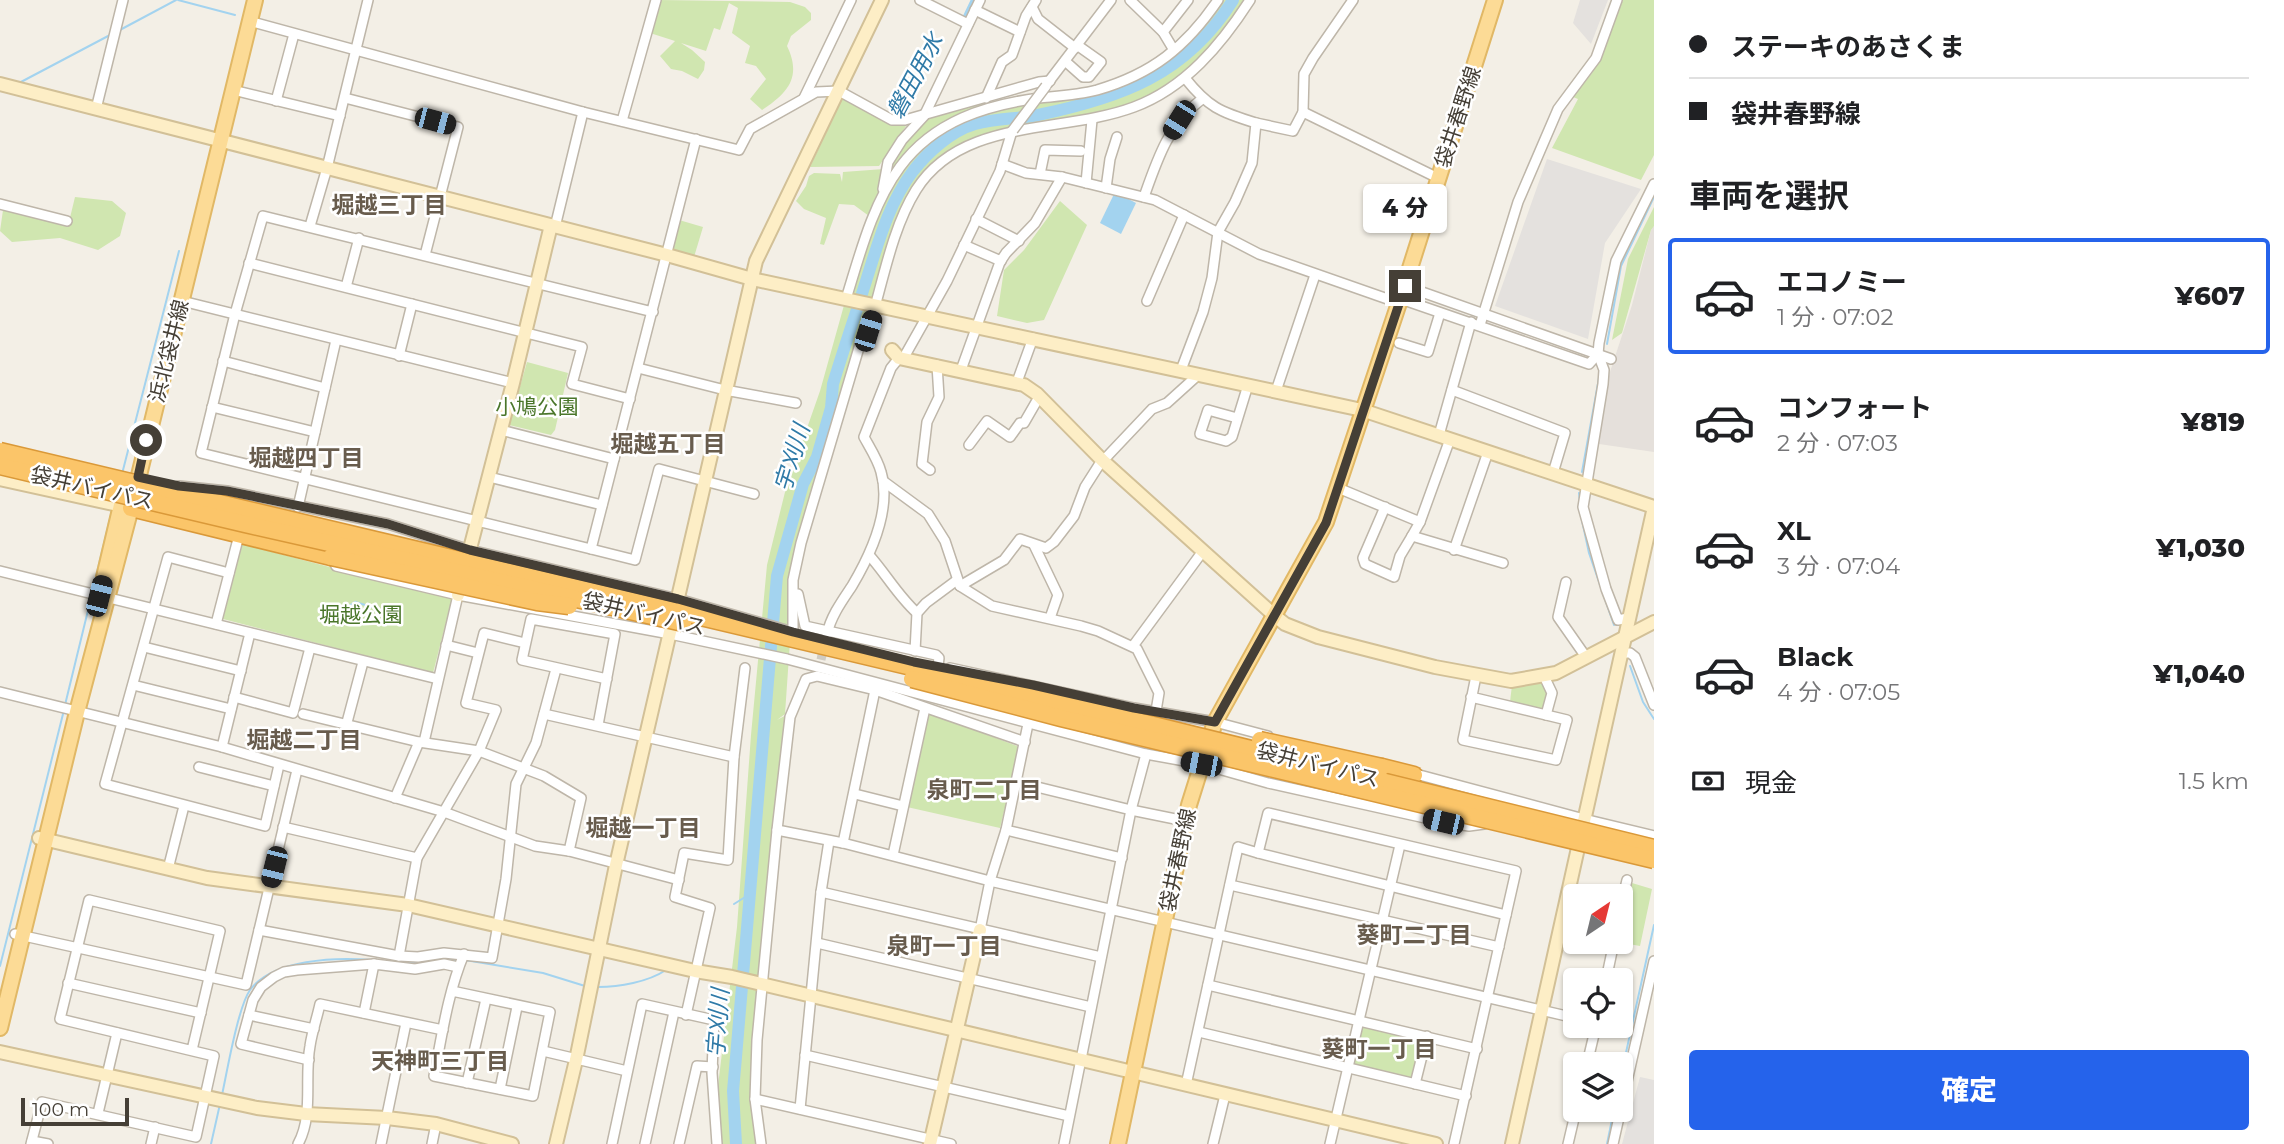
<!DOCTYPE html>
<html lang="ja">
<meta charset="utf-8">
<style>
:root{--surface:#fff;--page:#f6f6f6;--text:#202124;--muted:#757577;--line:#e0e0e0;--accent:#2563eb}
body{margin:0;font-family:Montserrat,"Noto Sans JP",sans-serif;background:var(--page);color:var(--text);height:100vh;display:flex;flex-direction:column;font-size:26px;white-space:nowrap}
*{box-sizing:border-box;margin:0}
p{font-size:23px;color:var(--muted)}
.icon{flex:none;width:38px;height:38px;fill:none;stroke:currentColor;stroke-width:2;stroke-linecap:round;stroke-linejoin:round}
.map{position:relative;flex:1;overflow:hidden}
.drawer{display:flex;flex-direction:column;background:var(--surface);width:630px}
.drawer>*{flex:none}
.top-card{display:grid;align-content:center;height:154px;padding:0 35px;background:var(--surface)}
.needle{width:46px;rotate:35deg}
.buttons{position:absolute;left:1563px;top:884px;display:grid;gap:14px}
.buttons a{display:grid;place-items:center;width:70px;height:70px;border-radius:7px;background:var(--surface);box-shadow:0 2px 5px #0004;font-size:35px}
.scale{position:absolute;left:21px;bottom:18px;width:108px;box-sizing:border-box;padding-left:7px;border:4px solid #453f36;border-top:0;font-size:19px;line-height:24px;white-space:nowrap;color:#453f36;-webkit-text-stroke:5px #fff;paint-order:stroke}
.end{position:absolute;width:32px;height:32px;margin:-16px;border:9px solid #453f36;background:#fff;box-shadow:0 0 0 4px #fff}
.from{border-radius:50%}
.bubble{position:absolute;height:49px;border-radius:7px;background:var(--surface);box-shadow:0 2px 5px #0004;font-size:23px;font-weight:800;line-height:49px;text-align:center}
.car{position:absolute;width:21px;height:42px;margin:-21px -10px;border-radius:9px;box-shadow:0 0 5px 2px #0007;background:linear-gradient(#222 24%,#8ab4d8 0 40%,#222 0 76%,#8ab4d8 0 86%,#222 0)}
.top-card b{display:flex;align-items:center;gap:24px;height:66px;font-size:26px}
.top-card b+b{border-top:2px solid var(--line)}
.top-card i{width:18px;height:18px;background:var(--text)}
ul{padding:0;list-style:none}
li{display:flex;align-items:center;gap:21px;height:116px;margin:0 14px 10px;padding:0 21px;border:4px solid transparent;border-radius:7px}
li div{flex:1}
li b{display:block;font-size:26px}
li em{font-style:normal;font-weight:800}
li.active{border-color:var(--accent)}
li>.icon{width:63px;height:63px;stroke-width:1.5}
h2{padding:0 35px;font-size:32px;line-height:84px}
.pay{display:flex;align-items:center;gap:18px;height:77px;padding:0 35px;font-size:26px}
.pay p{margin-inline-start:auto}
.cta{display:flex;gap:14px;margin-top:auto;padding:14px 35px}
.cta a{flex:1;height:80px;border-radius:7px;background:var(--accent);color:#fff;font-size:28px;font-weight:800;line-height:80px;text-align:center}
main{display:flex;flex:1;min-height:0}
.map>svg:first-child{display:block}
.industrial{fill:#e5e0db}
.green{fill:#d0e6b0}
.parking{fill:#e4e1de}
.water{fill:#a3d3ef}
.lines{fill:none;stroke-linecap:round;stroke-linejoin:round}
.stream{stroke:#a3d3ef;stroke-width:2}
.canal{stroke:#a3d3ef;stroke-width:8}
.river{stroke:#a3d3ef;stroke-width:12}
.street-tunnel{stroke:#d0ccc3;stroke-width:9;stroke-dasharray:9 4.5;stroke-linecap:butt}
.street-casing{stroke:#beb6a9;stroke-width:12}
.secondary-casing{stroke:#d2c097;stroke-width:16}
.primary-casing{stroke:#e1b866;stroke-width:18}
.highway-casing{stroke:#da9939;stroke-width:19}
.street{stroke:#fff;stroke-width:9}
.secondary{stroke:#fdeec6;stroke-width:12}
.primary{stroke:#fcdb96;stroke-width:14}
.highway{stroke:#fbc569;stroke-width:16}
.street-bridge-casing{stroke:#beb6a9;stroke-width:12;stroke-linecap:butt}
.highway-bridge-casing{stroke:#da9939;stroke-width:19;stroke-linecap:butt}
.street-bridge{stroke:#fff;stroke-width:9}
.highway-bridge{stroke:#fbc569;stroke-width:16}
.route{stroke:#453f36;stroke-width:9}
.labels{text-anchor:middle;stroke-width:5;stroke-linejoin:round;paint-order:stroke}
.street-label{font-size:21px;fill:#453f36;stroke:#fff}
.park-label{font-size:21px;fill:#4a762a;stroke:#fff}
.water-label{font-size:23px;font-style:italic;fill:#2f7aa7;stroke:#fff}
.neighbourhood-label{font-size:23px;font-weight:bold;fill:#685c4d;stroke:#fff}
</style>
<main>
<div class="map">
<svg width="1654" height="1144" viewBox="0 0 1654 1144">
<rect width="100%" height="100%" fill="#f3efe6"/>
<path class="industrial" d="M1654 226V452L1599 444 1609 375 1632 305 1651 230Z"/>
<g class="green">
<path d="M660 0 790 2 805 7 811 13V20L791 36 787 46C802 77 788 93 762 110L750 99 766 79 756 66 745 63 750 46 732 33 738 8 729 3 720 30 714 28 706 51 681 43 692 50 705 62 704 70 698 79 682 71 671 69 660 56 675 41 650 33Z"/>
<path d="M1219 0H1248L1239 16 1183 79 1115 113 991 136 964 147 913 192 861 333 790 585 791 627 785 714 777 720 792 712 773 879 757 983 755 1099 760 1144H719L715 1111 737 927 751 735 767 565 786 488 820 391 869 216 854 205 839 204 824 245 820 244 826 218 804 209 796 201 806 186 809 176 814 173 840 174 842 182 843 172 884 169 887 166 924 116 985 101 982 110 1096 90 1177 50Z"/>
<path d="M1623 0H1654V155L1641 180 1552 148 1578 99 1573 97 1592 73Z"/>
<path d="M843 97 890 124 908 123 879 166 810 167Z"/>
<path d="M75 197 112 201 126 213 120 236 98 250 60 238 12 242 0 231 3 210 68 226Z"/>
<path d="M1060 201 1087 225 1044 320 1027 323 997 316 1004 270 1024 250Z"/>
<path d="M1654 207V226L1651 230 1622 333 1612 340 1628 259Z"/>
<path d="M679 220 703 227 694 257 672 250Z"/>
<path d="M527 362 568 373 555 430 551 435 509 425Z"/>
<path d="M242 544 452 599 433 673 223 619Z"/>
<path d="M1543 679 1552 693 1547 713 1510 702 1512 685Z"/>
<path d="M932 714 1017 746 1019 750 1000 828 907 807 928 716Z"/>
<path d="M1632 883 1652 889 1640 946 1618 942H1620L1621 930Z"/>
<path d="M1364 1024 1423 1040 1412 1081 1353 1065Z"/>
</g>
<g class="parking">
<path d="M1580 0H1608L1591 44 1573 23Z"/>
<path d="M1547 159 1641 189 1605 243 1588 339 1495 306Z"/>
<path d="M1640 1077 1654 1080V1144H1622Z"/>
</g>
<path class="water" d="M1115 192 1136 203 1121 234 1100 223Z"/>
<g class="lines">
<g class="stream">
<path d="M178 0 235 15"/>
<path d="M118 31 176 0"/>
<path d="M19 83 110 35"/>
<path d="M1607 344 1621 266 1654 197"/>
<path d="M1582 472 1599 378"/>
<path d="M122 474 179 251"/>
<path d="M1579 493 1580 502"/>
<path d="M1580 511 1589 553 1614 625"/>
<path d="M93 589 112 510"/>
<path d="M340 619 346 608 355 602 372 607"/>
<path d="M1630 666 1643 702 1654 719"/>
<path d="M65 705 91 598"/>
<path d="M734 904 750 894"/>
<path d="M444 960H459"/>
<path d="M465 960 543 973 585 986"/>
<path d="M391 962 412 963 438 961"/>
<path d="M0 966 64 710"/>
<path d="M598 987C619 987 648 982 666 970"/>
<path d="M1620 1080 1654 925"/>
<path d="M222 1095C227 1072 238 1007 250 990 273 959 336 957 372 960"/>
<path d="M211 1144 220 1104"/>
<path d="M1607 1144 1614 1110"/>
</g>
<path class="canal" d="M964 23 975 0"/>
<path class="river" d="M736 1144 733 1091 736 1057 777 576 803 484 817 457 831 408 833 384C844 348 856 313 867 278 879 240 889 203 913 171 928 152 951 131 975 124 996 118 1018 119 1038 115 1120 98 1186 75 1233 0"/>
<path class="street-tunnel" d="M818 673 825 642"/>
<g class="street-casing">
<g id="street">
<path d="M920 0 968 24"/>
<path d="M1130 0 1163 32 1172 47"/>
<path d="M1032 7 1038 19 1075 48"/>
<path d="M975 10 1020 32"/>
<path d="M249 21 583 112 739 150 750 129 816 92 839 91 892 120H905L1039 82 1050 81"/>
<path d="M1163 32 1188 0"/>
<path d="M1065 61 1083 77H1089L1101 62 1077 45"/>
<path d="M1047 84 1111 0"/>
<path d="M233 90 340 116"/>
<path d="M345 98 458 127 425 255"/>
<path d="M804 98 851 0"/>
<path d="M986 98 1002 62 1012 55 1026 16 1036 0"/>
<path d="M276 101 294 34"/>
<path d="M96 109 123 0"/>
<path d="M1303 112 1438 178"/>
<path d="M622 121 656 0"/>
<path d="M1256 123 1293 131 1303 112 1304 74 1313 58 1353 0"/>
<path d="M1002 164 1026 173 1062 177 1155 200 1259 254 1399 303"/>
<path d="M1040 174 1045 150 1081 151"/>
<path d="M1086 183 1092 120"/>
<path d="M1106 188 1110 159 1117 137"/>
<path d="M883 189 888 162 902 140 924 116 980 0"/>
<path d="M1144 197C1157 160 1169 123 1202 99"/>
<path d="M0 204 67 221"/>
<path d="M976 219 1019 241"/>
<path d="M310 226 327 168 368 0"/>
<path d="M555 227 583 112"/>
<path d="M964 245 1001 261"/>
<path d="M249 263 582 347 572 384 630 399"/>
<path d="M1405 286 1611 359"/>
<path d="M346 287 359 238"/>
<path d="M846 299C860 254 872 205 900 167 934 121 986 105 1039 98 1059 96 1078 95 1097 90 1152 74 1186 47 1218 0"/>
<path d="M1401 299 1589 364 1598 354"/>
<path d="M182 301 513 383"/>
<path d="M1147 301 1184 215"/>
<path d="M653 312 263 216 235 314 201 453 591 549 696 139"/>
<path d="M1480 325 1518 202 1558 109 1596 58 1617 0"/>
<path d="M1399 343 1428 352 1440 313"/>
<path d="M399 356 412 304"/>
<path d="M903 359 947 281 1000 171 1012 131"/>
<path d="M223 361 325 388"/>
<path d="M638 368 725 390 796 403"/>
<path d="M961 370 1000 262 1006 253 1035 223 1062 177"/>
<path d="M1181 370 1203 312 1212 278 1218 232 1235 202 1252 163 1256 123C1220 112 1208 107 1185 78"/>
<path d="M1017 382 1033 338"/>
<path d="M1452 390 1565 433 1553 473"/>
<path d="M1276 391 1315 275"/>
<path d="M212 407 315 432"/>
<path d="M1237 418 1208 410 1200 434 1226 441 1232 437 1248 385"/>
<path d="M501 430 614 459"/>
<path d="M1439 435 1471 322"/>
<path d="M969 445 987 421 1010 437 1020 423H1024L1039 397"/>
<path d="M930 470 922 464 927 422 939 397 937 365"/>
<path d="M489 477 602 505"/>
<path d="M883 481 928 514 945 541 960 586 992 606 1081 626 1098 631 1137 649 1159 693 1156 711"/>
<path d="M179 486 227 491 388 524 470 550 678 599 786 630"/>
<path d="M1338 488 1420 522"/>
<path d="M298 507 336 340"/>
<path d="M1385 507 1363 558 1365 564 1394 577 1400 556 1412 536 1503 563"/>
<path d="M1412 536 1420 522 1450 439"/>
<path d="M1034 545 1058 595 1050 618"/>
<path d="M591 549 635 560 659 469 754 494"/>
<path d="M1454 550 1488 452"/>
<path d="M869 555C886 574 898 596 917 613"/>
<path d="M336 566 458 595 670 634 787 659 1146 754 1201 764 1268 783 1443 822 1469 826 1484 824"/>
<path d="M0 571 438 679"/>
<path d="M229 573 168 557 105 784 265 826 279 765"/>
<path d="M1566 582 1558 617 1586 657"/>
<path d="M960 586 1004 560 1020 539 1046 548 1054 542 1074 516 1085 487 1099 465 1152 409 1167 403 1198 375"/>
<path d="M798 594 805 626 936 655 939 658 938 666"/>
<path d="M1628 618 1618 620 1606 589 1583 507 1603 384 1604 370 1598 354 1599 343 1616 261 1654 184"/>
<path d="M216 624 238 539"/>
<path d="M793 632V580L801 543 863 334 868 331C882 287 891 230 916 190 962 117 1062 134 1134 107 1185 88 1221 45 1250 0"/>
<path d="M827 634C831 616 842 601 852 586 871 554 892 510 881 472 878 460 870 448 864 437L891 368 899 358"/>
<path d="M446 645 478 653"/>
<path d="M1133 646 1203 551"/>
<path d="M144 647 241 671"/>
<path d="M915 651 917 613 926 603 957 580"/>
<path d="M1621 653H1630L1635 657 1654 705"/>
<path d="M950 668 1134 708 1215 722 1268 736"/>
<path d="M1544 676 1552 693 1546 715"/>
<path d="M133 685 231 709"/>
<path d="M0 692 222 747 444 812 535 846 569 851 679 880"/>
<path d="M234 697 293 713 310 648"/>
<path d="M1471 697 1567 720 1556 760 1463 740 1476 676"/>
<path d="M303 714 419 742 479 751 544 776 581 798 569 851"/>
<path d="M544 714 734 757"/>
<path d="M598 725 615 634 531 619 522 660 607 679"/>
<path d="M346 726 363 662"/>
<path d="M424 742 458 595"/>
<path d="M222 747 250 633"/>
<path d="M199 767 274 786"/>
<path d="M1412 773 1584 819 1654 836"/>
<path d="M1017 782 1131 810 1185 821"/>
<path d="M855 794 903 806"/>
<path d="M395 798 419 742"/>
<path d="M283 827 417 858"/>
<path d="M777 830 843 843 990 881 1575 1018"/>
<path d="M1006 830 1122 858"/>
<path d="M843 843 875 690"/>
<path d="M1258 853 1506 915"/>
<path d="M893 855 925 708"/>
<path d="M168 869 184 806"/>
<path d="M1230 885 1499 947"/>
<path d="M821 892 1101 957"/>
<path d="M1620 910 1627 880"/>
<path d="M259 930 399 956 418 957 444 953 492 958 506 879 516 784 536 743 556 669"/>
<path d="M980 930 990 881 1006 830 1028 724"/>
<path d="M15 934 246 985 297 770"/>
<path d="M817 943 1091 1007"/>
<path d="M399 956 417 858 479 751 496 710 466 703 484 633 525 643"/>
<path d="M1606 980 1614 942"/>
<path d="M68 983 201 1013"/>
<path d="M1208 985 1477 1049"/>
<path d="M452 991 550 1012 533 1096 434 1076C442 1035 448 992 464 954"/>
<path d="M364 1013 374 964 415 969 444 964 458 967"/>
<path d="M249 1015 314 1029"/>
<path d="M686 1015 710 908 675 897 684 853 728 860 734 757 745 668"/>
<path d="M1199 1032 1466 1096"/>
<path d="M543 1051 627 1071"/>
<path d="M805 1055 1069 1116"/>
<path d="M309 1060 241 1044 253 1000 261 987 274 977 284 972 297 970 374 964"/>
<path d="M1587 1064 1596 1026"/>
<path d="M467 1083 486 999"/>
<path d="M1415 1084 1427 1036"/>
<path d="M1186 1085 1238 847 1258 853 1268 813 1516 871 1454 1144"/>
<path d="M500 1089 517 1007"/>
<path d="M755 1099 951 1144"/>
<path d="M800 1109 821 892 829 841"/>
<path d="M98 1113 117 1033"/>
<path d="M32 1141 48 1144"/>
<path d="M31 1144 42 1102 196 1137 214 1056 60 1019 89 900 220 931 192 1050"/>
<path d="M151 1144 155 1127"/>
<path d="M298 1144C314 1115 304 1078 310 1046 312 1032 317 1018 320 1004L443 1030"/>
<path d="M381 1144 406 1023"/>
<path d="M432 1144 436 1124"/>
<path d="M612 1144 642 1004 714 1020 712 1073 717 1144"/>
<path d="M645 1144 674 1012"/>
<path d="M679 1144 697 1066 713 1067"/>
<path d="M761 1144 755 1099 757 1040 777 830 790 717 806 679 817 676 875 690 1025 742"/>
<path d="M1064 1144 1131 810 1146 754"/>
<path d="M1213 1144 1225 1095"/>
<path d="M1330 1144 1400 845"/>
<path d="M1568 1144 1576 1110"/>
<path d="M1613 1144 1654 961"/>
</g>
</g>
<g class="secondary-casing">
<g id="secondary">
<path d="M0 84 667 255 752 279 1362 410 1654 507"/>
<path d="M892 350 899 358 1024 385 1037 394 1103 461 1275 616 1285 624 1318 637 1435 667 1511 681 1556 673 1654 622"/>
<path d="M0 479 127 507"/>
<path d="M458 595 513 383 551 225"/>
<path d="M39 838 207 878 408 905 695 971 732 977 1436 1144"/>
<path d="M0 1052 257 1108 306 1114 387 1118 436 1124 512 1144"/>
<path d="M556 1144 576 1060 616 865 756 261 882 0"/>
<path d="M930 1144 980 930"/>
<path d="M1512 1144 1654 507"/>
</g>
</g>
<g class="primary-casing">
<g id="primary">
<path d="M104 577 126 484"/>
<path d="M0 1028 77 712 131 508 255 0"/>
<path d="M1118 1144 1189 805 1215 722 1326 522 1399 303 1495 0"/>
</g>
</g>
<g class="highway-casing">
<g id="highway">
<path d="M131 508 331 557"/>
<path d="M1382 767 1414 775"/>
</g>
</g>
<use href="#street" class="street"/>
<use href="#secondary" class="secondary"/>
<use href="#primary" class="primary"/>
<use href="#highway" class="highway"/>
<g class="street-bridge-casing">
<path id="street-bridge" d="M1013 130 1046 86"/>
</g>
<g class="highway-bridge-casing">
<g id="highway-bridge">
<path d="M0 451 1076 706 1654 848"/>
<path d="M0 466 245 524 683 623"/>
<path d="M331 557 537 602 569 606"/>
<path d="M912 679 1061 718 1654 860"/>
<path d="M1260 740 1382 767"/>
</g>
</g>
<use href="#street-bridge" class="street-bridge"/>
<use href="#highway-bridge" class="highway-bridge"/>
</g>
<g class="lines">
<path class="route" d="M146 440 138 477 179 486 227 491 388 524 470 550 678 599 793 632 914 662 1033 685 1134 708 1215 722 1326 523 1405 286"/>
</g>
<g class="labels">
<g class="street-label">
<text transform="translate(1458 117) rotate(-72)" y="7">袋井春野線</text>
<text transform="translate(169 351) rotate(-76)" y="7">浜北袋井線</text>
<text transform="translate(92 488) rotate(13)" y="7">袋井バイパス</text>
<text transform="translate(644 614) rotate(13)" y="7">袋井バイパス</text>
<text transform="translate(1318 765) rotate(14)" y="7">袋井バイパス</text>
<text transform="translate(1178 860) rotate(-78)" y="7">袋井春野線</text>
</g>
<g class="park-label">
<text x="537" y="414">小鳩公園</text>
<text x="361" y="622">堀越公園</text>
</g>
<g class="water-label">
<text transform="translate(915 76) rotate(-62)" y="8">磐田用水</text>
<text transform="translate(792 458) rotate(-73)" y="8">宇刈川</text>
<text transform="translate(718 1023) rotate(-86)" y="8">宇刈川</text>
</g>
<g class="neighbourhood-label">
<text x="389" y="213">堀越三丁目</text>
<text x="668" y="452">堀越五丁目</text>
<text x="306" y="466">堀越四丁目</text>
<text x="304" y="748">堀越二丁目</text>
<text x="984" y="798">泉町二丁目</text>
<text x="643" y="836">堀越一丁目</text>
<text x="1414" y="943">葵町二丁目</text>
<text x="944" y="954">泉町一丁目</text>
<text x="1379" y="1057">葵町一丁目</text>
<text x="440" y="1069">天神町三丁目</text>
</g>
</g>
</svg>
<div class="buttons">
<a><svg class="needle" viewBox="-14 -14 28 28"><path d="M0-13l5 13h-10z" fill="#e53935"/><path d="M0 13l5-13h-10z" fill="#757577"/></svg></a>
<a><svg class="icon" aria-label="locate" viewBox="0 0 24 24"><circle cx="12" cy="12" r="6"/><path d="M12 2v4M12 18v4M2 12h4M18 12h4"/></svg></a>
<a><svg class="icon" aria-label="layers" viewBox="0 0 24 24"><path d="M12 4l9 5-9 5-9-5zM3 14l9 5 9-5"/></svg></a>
</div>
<div class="scale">100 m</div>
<i class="end from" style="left:146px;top:440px"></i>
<i class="end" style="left:1405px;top:286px"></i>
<div class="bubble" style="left:1363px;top:184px;width:84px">4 分</div>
<i class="car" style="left:1179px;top:120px;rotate:212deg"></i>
<i class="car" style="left:435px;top:121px;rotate:105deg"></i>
<i class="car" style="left:868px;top:331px;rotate:17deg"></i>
<i class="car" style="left:99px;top:596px;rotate:14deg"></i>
<i class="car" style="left:1201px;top:764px;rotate:281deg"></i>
<i class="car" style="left:1443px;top:822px;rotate:283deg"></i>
<i class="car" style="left:274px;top:867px;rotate:194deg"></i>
</div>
<section class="drawer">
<div class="top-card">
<b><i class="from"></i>ステーキのあさくま</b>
<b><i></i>袋井春野線</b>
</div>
<h2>車両を選択</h2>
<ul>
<li class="active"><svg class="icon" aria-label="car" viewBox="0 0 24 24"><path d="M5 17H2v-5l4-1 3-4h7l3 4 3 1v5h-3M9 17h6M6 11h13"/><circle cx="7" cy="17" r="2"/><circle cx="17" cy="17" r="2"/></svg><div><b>エコノミー</b><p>1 分 · 07:02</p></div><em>¥607</em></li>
<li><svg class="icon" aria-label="car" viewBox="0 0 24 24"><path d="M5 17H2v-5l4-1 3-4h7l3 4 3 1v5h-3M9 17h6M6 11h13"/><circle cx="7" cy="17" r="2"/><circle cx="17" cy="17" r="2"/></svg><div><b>コンフォート</b><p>2 分 · 07:03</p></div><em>¥819</em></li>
<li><svg class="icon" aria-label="car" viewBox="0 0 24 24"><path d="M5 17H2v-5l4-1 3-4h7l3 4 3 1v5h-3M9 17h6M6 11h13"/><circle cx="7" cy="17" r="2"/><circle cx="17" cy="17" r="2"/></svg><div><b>XL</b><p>3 分 · 07:04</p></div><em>¥1,030</em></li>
<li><svg class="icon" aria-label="car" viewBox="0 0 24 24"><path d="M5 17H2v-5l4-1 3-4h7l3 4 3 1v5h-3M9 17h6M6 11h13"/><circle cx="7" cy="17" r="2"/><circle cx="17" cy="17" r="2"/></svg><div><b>Black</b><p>4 分 · 07:05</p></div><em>¥1,040</em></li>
</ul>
<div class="pay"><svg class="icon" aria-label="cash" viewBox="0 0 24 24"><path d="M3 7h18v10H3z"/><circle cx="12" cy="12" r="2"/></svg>現金<p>1.5 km</p></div>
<div class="cta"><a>確定</a></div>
</section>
</main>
